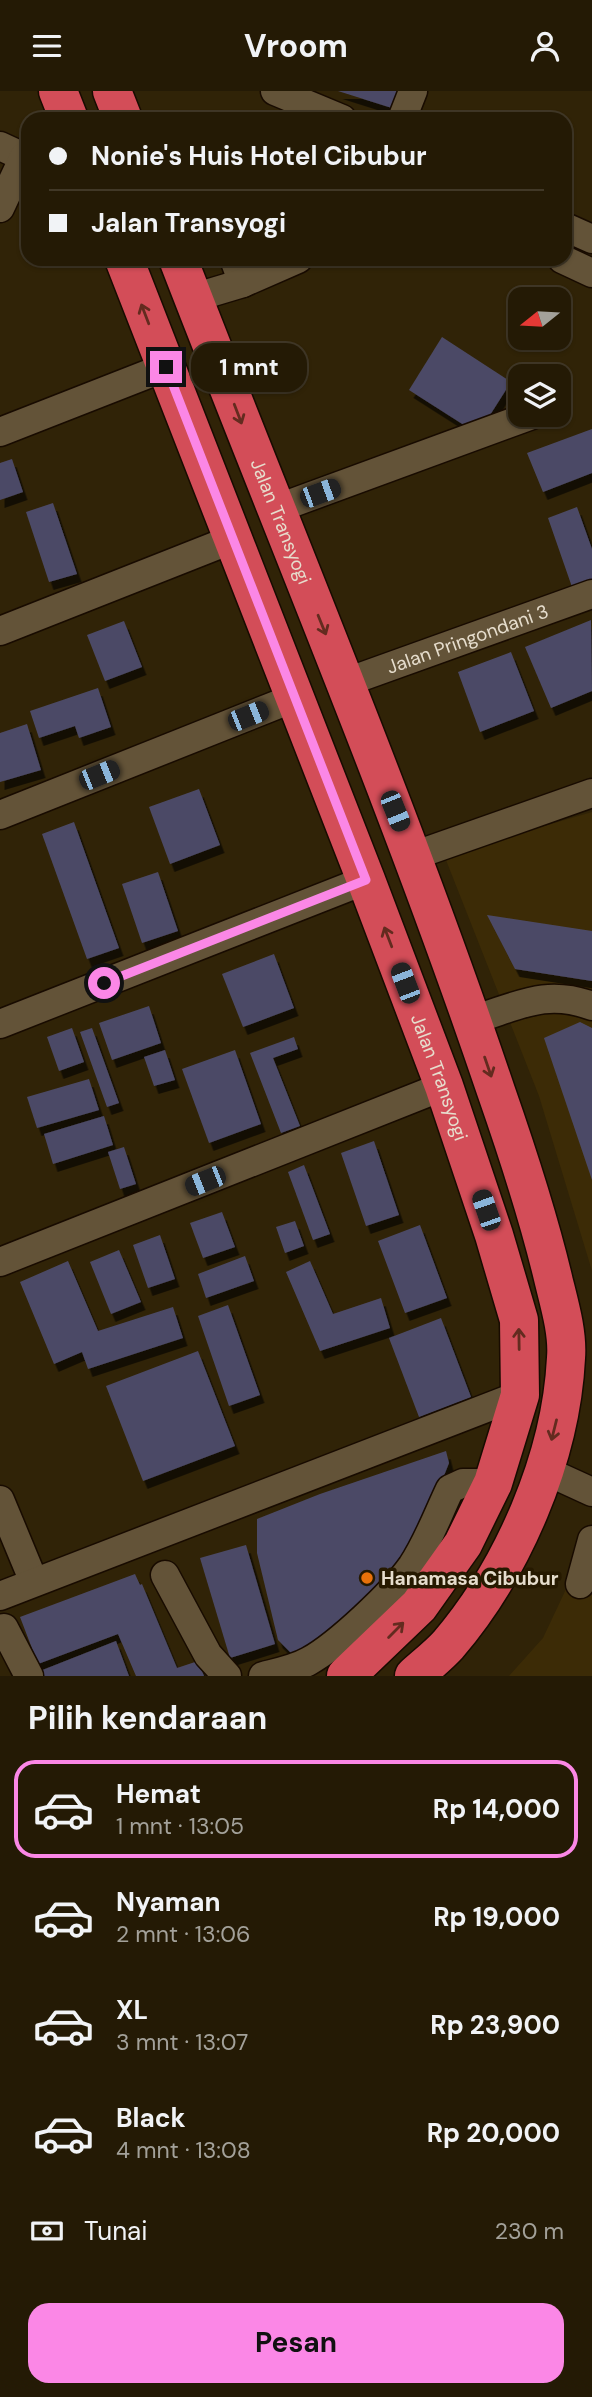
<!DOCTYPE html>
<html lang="id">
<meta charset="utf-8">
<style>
:root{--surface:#241a05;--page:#302713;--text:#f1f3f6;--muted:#a3a19a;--line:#413827;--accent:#fb87e6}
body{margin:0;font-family:"DM Sans",sans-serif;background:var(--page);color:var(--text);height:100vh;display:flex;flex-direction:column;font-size:26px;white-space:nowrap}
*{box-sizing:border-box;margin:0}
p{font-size:23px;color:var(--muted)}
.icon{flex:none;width:38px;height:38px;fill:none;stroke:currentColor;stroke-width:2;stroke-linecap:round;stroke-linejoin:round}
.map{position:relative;height:1585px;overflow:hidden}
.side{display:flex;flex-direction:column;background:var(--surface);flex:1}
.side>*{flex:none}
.guide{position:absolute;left:21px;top:21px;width:551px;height:154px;border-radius:21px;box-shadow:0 2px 5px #0004,0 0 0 2px var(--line);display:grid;align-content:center;height:154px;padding:0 28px;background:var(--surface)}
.needle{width:46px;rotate:252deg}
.controls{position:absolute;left:508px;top:196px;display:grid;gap:14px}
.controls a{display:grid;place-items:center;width:63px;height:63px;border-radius:14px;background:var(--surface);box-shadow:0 2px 5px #0004,0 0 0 2px var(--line);font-size:35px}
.end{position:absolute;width:32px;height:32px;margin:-16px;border:9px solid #fb87e6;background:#111;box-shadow:0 0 0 4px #111}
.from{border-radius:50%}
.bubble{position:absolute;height:49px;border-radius:21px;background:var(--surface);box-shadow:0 2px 5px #0004,0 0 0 2px var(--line);font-size:23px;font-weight:700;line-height:49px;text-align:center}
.car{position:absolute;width:21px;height:42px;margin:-21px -10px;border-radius:9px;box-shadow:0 0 5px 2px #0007;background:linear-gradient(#222 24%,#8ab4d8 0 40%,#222 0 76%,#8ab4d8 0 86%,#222 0)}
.guide b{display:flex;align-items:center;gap:24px;height:66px;font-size:26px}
.guide b+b{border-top:2px solid var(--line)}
.guide i{width:18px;height:18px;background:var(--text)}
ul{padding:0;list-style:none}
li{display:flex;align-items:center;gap:21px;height:98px;margin:0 14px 10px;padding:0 14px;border:4px solid transparent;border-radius:21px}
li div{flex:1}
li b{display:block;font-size:26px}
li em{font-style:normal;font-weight:700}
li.on{border-color:var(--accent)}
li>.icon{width:63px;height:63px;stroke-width:1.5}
h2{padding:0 28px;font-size:32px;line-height:84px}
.pay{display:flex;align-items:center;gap:18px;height:77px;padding:0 28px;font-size:26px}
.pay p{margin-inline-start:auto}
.cta{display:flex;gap:14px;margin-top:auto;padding:14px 28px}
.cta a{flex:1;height:80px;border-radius:21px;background:var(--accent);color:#111;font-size:28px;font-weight:700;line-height:80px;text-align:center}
header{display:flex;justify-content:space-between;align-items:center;height:91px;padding:0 28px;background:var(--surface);font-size:32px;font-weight:700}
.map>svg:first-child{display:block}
.built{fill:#3c2b06}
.building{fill:#4c4a66;filter:url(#shadow)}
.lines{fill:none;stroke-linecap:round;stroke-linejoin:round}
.minor-casing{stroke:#180b00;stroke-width:31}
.highway-casing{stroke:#180b00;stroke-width:41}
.minor{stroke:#635338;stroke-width:28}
.highway{stroke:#d34d58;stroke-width:38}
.oneway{stroke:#632b1f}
.route{stroke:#fb87e6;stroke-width:9}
.food-dot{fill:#e8710a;stroke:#261900;stroke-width:2.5}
.labels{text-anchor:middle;stroke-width:7;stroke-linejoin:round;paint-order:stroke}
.street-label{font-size:19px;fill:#e6ddcd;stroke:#261900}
.poi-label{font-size:19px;font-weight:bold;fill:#e6ddcd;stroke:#261900;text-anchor:start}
</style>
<header><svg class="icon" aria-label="menu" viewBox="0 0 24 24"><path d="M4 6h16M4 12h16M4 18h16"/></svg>Vroom<svg class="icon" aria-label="person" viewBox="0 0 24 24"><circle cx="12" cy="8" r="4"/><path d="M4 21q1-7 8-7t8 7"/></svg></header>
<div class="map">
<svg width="592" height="1585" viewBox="0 0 592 1585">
<defs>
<filter id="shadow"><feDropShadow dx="4.5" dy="8" stdDeviation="0" flood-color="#0009"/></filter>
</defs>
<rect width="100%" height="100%" fill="#302307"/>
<g class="built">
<path d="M592 721V1180L539 1005 444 764Z"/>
<path d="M592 1443V1585H509L543 1547Z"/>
</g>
<g class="building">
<path d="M338 0H401L395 18Z"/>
<path d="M442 246 511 291 478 343 409 299Z"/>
<path d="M592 338V382L543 401 527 362Z"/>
<path d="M12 368 23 401 0 409V372Z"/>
<path d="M53 412 77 483 49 491 26 421Z"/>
<path d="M577 416 592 458V489L572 496 548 427Z"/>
<path d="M591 529 592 600 551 617 525 556Z"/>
<path d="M124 530 142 576 105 590 87 544Z"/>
<path d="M511 561 534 620 480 641 458 581Z"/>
<path d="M98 597 111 636 79 647 75 635 39 647 30 620Z"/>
<path d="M27 633 41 679 0 691V642Z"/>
<path d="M199 698 220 754 170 773 149 716Z"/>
<path d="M74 731 119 857 87 868 42 743Z"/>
<path d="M158 781 178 840 142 852 122 793Z"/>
<path d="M487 824 592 840V890L515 878Z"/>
<path d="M274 863 294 917 243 936 222 883Z"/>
<path d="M149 915 161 952 112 969 99 932Z"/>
<path d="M580 931 592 937V1089L544 947Z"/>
<path d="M72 937 84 971 59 980 47 946Z"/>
<path d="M92 937 119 1012 107 1016 80 941Z"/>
<path d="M294 946 298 958 273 967 300 1035 281 1042 250 962Z"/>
<path d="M165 959 175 989 154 995 144 966Z"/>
<path d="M235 959 261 1033 209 1052 182 978Z"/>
<path d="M89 988 99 1019 37 1037 27 1006Z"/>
<path d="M104 1025 113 1054 53 1073 44 1043Z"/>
<path d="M374 1050 399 1124 366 1135 341 1062Z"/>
<path d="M124 1056 136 1093 120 1098 108 1061Z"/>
<path d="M304 1074 330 1143 313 1149 288 1081Z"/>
<path d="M222 1121 235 1156 203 1167 190 1132Z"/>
<path d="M295 1130 304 1155 285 1162 276 1136Z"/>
<path d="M420 1134 447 1207 405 1222 378 1150Z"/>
<path d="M160 1144 175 1188 148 1197 133 1154Z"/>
<path d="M119 1159 141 1211 111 1223 90 1171Z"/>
<path d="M245 1165 254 1190 206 1207 198 1183Z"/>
<path d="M68 1170 98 1240 173 1216 183 1247 88 1278 82 1261 54 1273 20 1191Z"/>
<path d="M310 1170 333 1223 381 1207 390 1237 320 1260 286 1181Z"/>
<path d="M228 1214 260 1304 229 1315 198 1225Z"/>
<path d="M441 1227 471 1306 419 1326 389 1247Z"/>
<path d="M198 1260 235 1355 143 1390 106 1295Z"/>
<path d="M446 1360 449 1372 424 1435 392 1491 299 1570 278 1549 257 1462V1428L320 1403Z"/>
<path d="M246 1454 275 1553 230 1567 200 1467Z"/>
<path d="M135 1483 140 1494 142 1493 177 1577 198 1570 204 1585H136L118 1543 38 1573 20 1526Z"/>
<path d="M116 1550 129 1585H42L40 1580Z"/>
</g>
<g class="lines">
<g class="minor-casing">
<g id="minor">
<path d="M275 0 342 28"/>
<path d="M402 28 413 0"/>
<path d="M0 55 28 68"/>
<path d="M0 117 24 66"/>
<path d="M565 136 592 148"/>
<path d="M234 168 243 192"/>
<path d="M562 168 592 182"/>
<path d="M193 207 243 192 298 168"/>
<path d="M0 341 166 276"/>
<path d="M276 418 532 324"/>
<path d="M0 540 233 448"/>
<path id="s1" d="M344 592 592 503"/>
<path d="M0 724 294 607"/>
<path d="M413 765 592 702"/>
<path d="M472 929C517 916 545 897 592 915"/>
<path d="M0 933 366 789"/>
<path d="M0 1171 444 995"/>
<path d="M544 1379 592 1401"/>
<path d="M0 1409 34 1491"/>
<path d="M165 1484 208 1564 227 1585"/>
<path d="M580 1493 592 1449"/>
<path d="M0 1505 520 1304"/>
<path d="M4 1537 29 1585"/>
<path d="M263 1585C279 1581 295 1578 309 1570 338 1554 393 1502 412 1475 428 1451 438 1423 450 1398L463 1392H493"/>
</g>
</g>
<g class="highway-casing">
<g id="highway">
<path d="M58 0 69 28"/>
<path d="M112 0 123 28"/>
<path id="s2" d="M124 168 366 789 444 995 494 1144 519 1229 520 1304 493 1392 463 1453 419 1515 346 1585"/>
<path id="s3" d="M178 168C285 445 401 719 496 1000 518 1063 539 1127 554 1191 560 1215 568 1243 566 1267 561 1367 513 1478 448 1554 438 1565 425 1575 414 1585"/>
</g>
</g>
<use href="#minor" class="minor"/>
<use href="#highway" class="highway"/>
</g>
<defs><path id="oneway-shaft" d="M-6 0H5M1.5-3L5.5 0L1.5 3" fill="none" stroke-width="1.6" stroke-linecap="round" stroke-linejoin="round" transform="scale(1.75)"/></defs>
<g class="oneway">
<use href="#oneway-shaft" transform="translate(145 223) rotate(-111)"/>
<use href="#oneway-shaft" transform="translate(238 323) rotate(69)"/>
<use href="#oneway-shaft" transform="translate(322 534) rotate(68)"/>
<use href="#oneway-shaft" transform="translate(388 846) rotate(-111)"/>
<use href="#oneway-shaft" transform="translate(488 976) rotate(71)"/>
<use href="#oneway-shaft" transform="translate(519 1248) rotate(-91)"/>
<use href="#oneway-shaft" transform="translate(554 1339) rotate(104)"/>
<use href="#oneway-shaft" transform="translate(396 1539) rotate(-45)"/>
</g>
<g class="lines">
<path class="route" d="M104 892 366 789 166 276"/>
</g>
<circle class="food-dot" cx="367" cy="1487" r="7"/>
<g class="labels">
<g class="street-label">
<text dy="7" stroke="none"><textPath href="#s3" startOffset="282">Jalan Transyogi</textPath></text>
<text dy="7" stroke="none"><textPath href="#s1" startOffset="131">Jalan Pringondani 3</textPath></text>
<text dy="7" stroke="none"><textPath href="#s2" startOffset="877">Jalan Transyogi</textPath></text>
</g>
<g class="poi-label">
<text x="381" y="1494">Hanamasa Cibubur</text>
</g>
</g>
</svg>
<div class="controls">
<a><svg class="needle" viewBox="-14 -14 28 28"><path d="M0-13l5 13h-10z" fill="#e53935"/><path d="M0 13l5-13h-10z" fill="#a3a19a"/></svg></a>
<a><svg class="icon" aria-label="layers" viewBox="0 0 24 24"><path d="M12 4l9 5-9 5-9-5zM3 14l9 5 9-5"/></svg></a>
</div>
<i class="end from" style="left:104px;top:892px"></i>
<i class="end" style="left:166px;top:276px"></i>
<div class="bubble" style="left:191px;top:252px;width:116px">1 mnt</div>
<i class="car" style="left:320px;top:402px;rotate:70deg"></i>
<i class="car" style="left:248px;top:625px;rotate:68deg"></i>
<i class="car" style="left:99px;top:684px;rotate:68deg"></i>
<i class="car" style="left:395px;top:720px;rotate:158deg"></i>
<i class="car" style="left:405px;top:892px;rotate:339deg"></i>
<i class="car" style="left:205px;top:1090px;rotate:248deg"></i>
<i class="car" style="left:486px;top:1119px;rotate:341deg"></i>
<div class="guide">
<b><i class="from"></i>Nonie's Huis Hotel Cibubur</b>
<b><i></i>Jalan Transyogi</b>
</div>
</div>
<section class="side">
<h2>Pilih kendaraan</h2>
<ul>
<li class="on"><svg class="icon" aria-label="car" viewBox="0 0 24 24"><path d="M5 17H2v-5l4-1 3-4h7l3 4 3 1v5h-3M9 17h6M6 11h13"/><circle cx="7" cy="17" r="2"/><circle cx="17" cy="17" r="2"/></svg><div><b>Hemat</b><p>1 mnt · 13:05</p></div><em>Rp 14,000</em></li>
<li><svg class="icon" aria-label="car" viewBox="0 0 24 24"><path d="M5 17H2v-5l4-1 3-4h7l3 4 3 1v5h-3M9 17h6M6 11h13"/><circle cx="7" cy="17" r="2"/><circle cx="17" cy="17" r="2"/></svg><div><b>Nyaman</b><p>2 mnt · 13:06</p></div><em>Rp 19,000</em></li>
<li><svg class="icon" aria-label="car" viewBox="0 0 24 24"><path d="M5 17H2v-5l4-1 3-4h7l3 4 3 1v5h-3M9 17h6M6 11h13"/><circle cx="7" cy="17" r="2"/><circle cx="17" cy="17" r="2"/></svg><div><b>XL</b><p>3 mnt · 13:07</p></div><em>Rp 23,900</em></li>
<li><svg class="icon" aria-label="car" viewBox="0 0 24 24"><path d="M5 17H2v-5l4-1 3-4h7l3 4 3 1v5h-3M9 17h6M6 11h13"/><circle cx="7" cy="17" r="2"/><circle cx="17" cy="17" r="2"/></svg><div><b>Black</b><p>4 mnt · 13:08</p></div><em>Rp 20,000</em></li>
</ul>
<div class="pay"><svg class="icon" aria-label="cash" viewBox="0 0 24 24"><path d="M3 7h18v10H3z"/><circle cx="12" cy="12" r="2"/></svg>Tunai<p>230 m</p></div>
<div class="cta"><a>Pesan</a></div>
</section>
